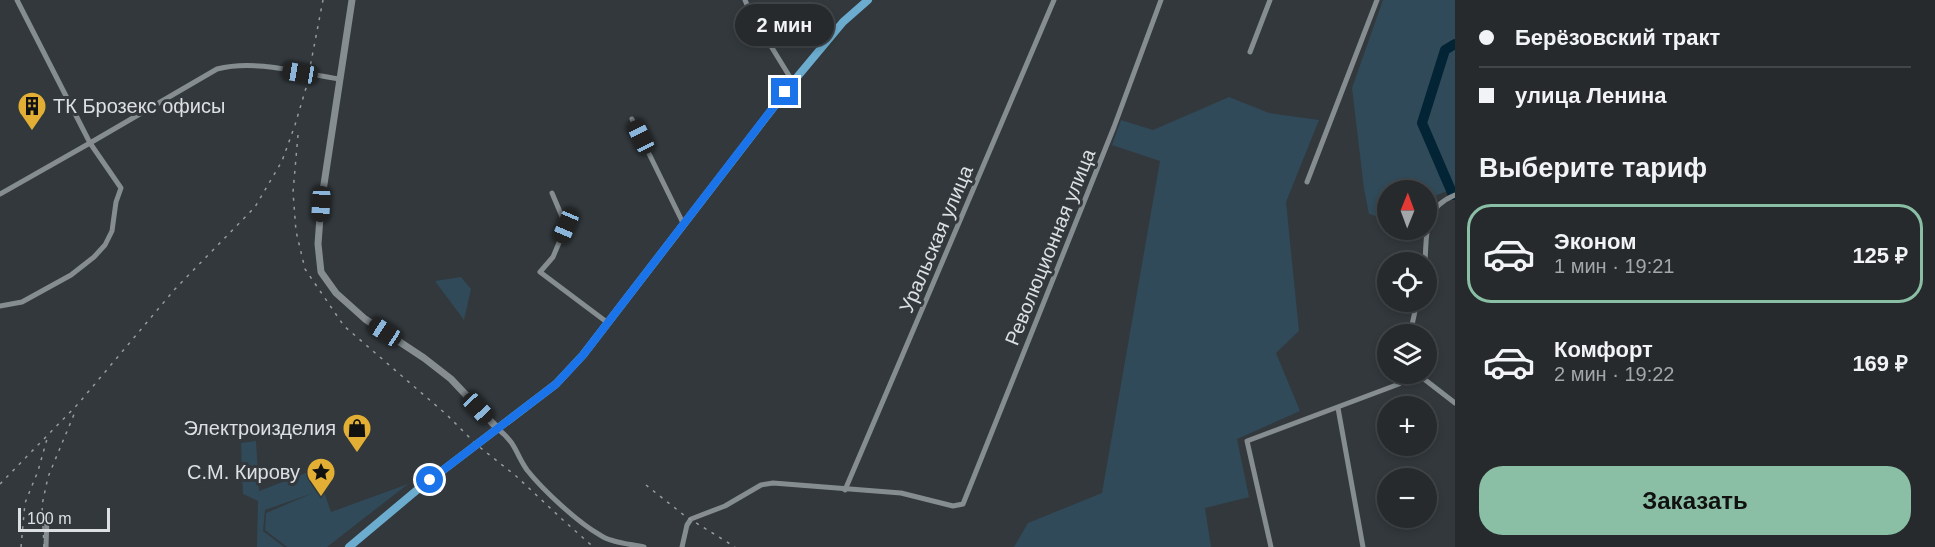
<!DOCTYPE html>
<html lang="ru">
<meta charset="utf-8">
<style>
:root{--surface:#262a2d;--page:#2e3235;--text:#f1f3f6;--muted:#a4a7aa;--line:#424649;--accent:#8abfa5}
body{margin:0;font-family:Helvetica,sans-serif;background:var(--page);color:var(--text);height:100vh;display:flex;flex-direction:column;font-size:22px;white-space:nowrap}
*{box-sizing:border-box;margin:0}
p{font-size:20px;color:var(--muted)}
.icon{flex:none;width:33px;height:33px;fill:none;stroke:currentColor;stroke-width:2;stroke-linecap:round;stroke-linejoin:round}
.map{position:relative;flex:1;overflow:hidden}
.side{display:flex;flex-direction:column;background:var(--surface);width:480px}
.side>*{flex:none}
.banner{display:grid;align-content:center;height:132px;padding:0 24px;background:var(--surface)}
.needle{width:39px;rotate:1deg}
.tools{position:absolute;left:1377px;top:180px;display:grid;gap:12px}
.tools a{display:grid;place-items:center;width:60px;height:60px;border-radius:50%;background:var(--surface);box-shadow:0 3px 9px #0003,0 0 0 2px var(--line);font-size:30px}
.scale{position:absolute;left:18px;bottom:15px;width:92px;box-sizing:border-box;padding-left:6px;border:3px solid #dce0e2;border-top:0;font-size:16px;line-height:21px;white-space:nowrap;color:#dce0e2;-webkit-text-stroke:4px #32383c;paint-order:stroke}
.end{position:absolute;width:27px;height:27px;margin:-14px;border:8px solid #1a73e8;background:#fff;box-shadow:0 0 0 3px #fff}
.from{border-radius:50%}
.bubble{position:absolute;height:42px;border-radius:21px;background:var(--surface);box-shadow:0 3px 9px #0003,0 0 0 2px var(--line);font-size:20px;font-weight:700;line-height:42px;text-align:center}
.car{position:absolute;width:18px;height:36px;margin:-18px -9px;border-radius:8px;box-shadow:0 0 4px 2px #0007;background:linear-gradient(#222 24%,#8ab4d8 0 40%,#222 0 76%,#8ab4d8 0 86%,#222 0)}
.banner b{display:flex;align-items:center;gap:21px;height:57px;font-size:22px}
.banner b+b{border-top:2px solid var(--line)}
.banner i{width:15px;height:15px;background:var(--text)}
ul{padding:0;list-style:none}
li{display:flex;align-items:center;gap:18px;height:99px;margin:0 12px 9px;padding:0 12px;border:3px solid transparent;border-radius:24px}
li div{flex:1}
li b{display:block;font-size:22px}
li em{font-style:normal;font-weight:700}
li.on{border-color:var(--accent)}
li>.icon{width:54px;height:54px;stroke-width:1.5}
h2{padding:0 24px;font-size:27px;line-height:72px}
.cta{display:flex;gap:12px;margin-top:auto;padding:12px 24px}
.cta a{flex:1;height:69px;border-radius:24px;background:var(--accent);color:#111;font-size:24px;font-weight:700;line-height:69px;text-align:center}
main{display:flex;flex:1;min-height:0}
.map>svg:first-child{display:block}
.green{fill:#304a59}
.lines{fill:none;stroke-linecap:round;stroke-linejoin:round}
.river{stroke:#022435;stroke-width:10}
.minor{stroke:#858d91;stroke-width:5}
.tertiary{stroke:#858d91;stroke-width:7}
.primary{stroke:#6cadcf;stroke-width:8}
.rail{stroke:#969b9e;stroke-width:1.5;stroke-dasharray:3 6;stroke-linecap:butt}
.route{stroke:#1a73e8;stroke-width:8}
.labels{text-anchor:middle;stroke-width:6;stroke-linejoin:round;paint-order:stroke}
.poi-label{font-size:20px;fill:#dce0e2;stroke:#32383c;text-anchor:end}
.street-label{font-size:20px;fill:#dce0e2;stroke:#32383c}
</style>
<main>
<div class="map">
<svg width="1455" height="547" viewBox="0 0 1455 547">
<rect width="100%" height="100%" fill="#32383c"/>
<g class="green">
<path d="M1383 0H1455V188L1427 199 1426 190H1388L1387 214 1380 217 1369 214 1364 189 1352 88Z"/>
<path d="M1229 97 1269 113 1319 120 1286 202 1299 331 1276 353 1300 411 1237 439 1249 497 1205 508 1211 547H1014L1028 523 1102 493 1160 161 1112 145 1121 120 1153 130Z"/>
<path d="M461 277 471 289 464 320 435 281Z"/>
<path d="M256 441 259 491 311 471 321 490 323 489 331 512 408 484 327 547H287L265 530 266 513 313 493 265 510 263 531 284 547H257L258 501 243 494 241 443Z"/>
</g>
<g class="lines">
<path class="river" d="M1453 195 1422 123 1445 50 1455 44"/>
<g class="minor">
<path d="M745 0 750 12 793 82"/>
<path d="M1250 52 1270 0"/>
<path d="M632 119 684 225"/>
<path d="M1307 182 1377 0"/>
<path d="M552 193 566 226 553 257 540 272 608 323"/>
<path d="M0 194 90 143 17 0"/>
<path d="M1425 262C1427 232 1423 208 1455 195"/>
<path d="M0 306 22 302 71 275 94 257 105 245 112 231 116 202 121 188 90 143 217 69C256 59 300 73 339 79"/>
<path d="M1410 334 1417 302"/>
<path d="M1420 374 1424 379 1455 403"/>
<path d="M1338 408 1363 547"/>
<path d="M498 429C517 444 515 453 527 470 543 490 577 522 600 535 611 543 631 544 644 547"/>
<path d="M845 490 1054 0"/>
<path d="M46 547 47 516"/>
<path d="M682 547 687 525 691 519 725 506 761 485 773 483 901 493 953 506 963 504 1114 127 1161 0"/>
<path d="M1271 547 1247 441 1399 384 1401 374"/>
</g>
<path class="tertiary" d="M352 0 321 204 318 244 321 272 336 293 365 319 424 358 451 379 498 429"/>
<path class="primary" d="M349 547 417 490 556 384 583 355 793 82 843 22 868 0"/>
<g class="rail">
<path d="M298 135 293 192 296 231 305 269 344 326 447 415 477 445 516 476 563 520 590 544 596 547"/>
<path d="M0 484 78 404 175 289 255 207 282 161 295 125 306 88 323 0"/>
<path d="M646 485 685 516 735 547"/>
<path d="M21 547 25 503 38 471 47 439"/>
<path d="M44 547 42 505 48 477 75 412"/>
</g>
</g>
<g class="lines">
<path class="route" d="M430 480 556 384 583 355 785 92"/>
</g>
<defs>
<g id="building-pin" transform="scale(1.5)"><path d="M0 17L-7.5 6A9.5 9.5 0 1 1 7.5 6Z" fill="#e2af34" stroke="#32383c"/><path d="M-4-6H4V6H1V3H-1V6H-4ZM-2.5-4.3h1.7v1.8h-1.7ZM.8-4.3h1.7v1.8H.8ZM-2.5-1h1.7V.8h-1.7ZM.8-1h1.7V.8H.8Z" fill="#111"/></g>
<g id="shop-pin" transform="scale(1.5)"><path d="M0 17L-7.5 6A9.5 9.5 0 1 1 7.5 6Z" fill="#e2af34" stroke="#32383c"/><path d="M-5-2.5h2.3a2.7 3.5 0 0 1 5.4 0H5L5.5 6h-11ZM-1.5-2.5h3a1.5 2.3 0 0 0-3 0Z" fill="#111"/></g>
<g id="sight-pin" transform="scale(1.5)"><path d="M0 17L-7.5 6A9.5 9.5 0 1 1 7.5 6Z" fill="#e2af34" stroke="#32383c"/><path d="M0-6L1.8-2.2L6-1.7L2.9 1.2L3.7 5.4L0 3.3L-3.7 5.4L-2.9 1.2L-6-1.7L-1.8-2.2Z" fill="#111"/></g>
</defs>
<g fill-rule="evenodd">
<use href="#building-pin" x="32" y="106"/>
<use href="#shop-pin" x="357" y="428"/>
<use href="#sight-pin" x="321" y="472"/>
</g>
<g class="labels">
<g class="poi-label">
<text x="53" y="113" text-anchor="start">ТК Брозекс офисы</text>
<text x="336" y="435">Электроизделия</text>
<text x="300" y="479">С.М. Кирову</text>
</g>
<g class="street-label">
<text transform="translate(936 239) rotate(-67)" y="7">Уральская улица</text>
<text transform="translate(1050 247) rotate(-68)" y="7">Революционная улица</text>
</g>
</g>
</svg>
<div class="tools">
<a><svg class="needle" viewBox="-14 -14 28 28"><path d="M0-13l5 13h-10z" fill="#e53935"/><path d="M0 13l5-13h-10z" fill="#a4a7aa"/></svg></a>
<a><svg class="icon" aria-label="locate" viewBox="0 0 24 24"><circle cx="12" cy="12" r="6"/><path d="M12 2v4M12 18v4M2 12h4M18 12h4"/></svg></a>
<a><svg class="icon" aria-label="layers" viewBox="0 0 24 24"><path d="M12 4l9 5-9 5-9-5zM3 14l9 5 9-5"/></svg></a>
<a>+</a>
<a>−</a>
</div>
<div class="scale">100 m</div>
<i class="end from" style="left:430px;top:480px"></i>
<i class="end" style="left:785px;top:92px"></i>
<div class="bubble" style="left:735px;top:4px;width:99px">2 мин</div>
<i class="car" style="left:300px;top:73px;rotate:280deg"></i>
<i class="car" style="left:641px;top:137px;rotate:334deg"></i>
<i class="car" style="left:321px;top:204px;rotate:183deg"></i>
<i class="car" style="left:566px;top:226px;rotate:203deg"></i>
<i class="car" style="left:385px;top:332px;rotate:303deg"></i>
<i class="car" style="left:478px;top:408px;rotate:137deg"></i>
</div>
<section class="side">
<div class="banner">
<b><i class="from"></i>Берёзовский тракт</b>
<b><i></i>улица Ленина</b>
</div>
<h2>Выберите тариф</h2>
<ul>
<li class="on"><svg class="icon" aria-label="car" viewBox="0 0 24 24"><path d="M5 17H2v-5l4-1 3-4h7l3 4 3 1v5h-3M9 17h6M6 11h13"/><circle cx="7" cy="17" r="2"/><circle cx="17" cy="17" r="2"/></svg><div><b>Эконом</b><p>1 мин · 19:21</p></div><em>125 ₽</em></li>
<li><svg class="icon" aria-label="car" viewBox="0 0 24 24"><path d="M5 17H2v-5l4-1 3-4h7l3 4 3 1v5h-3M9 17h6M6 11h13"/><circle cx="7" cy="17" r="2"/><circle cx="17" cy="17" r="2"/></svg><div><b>Комфорт</b><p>2 мин · 19:22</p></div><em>169 ₽</em></li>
</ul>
<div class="cta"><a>Заказать</a></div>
</section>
</main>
